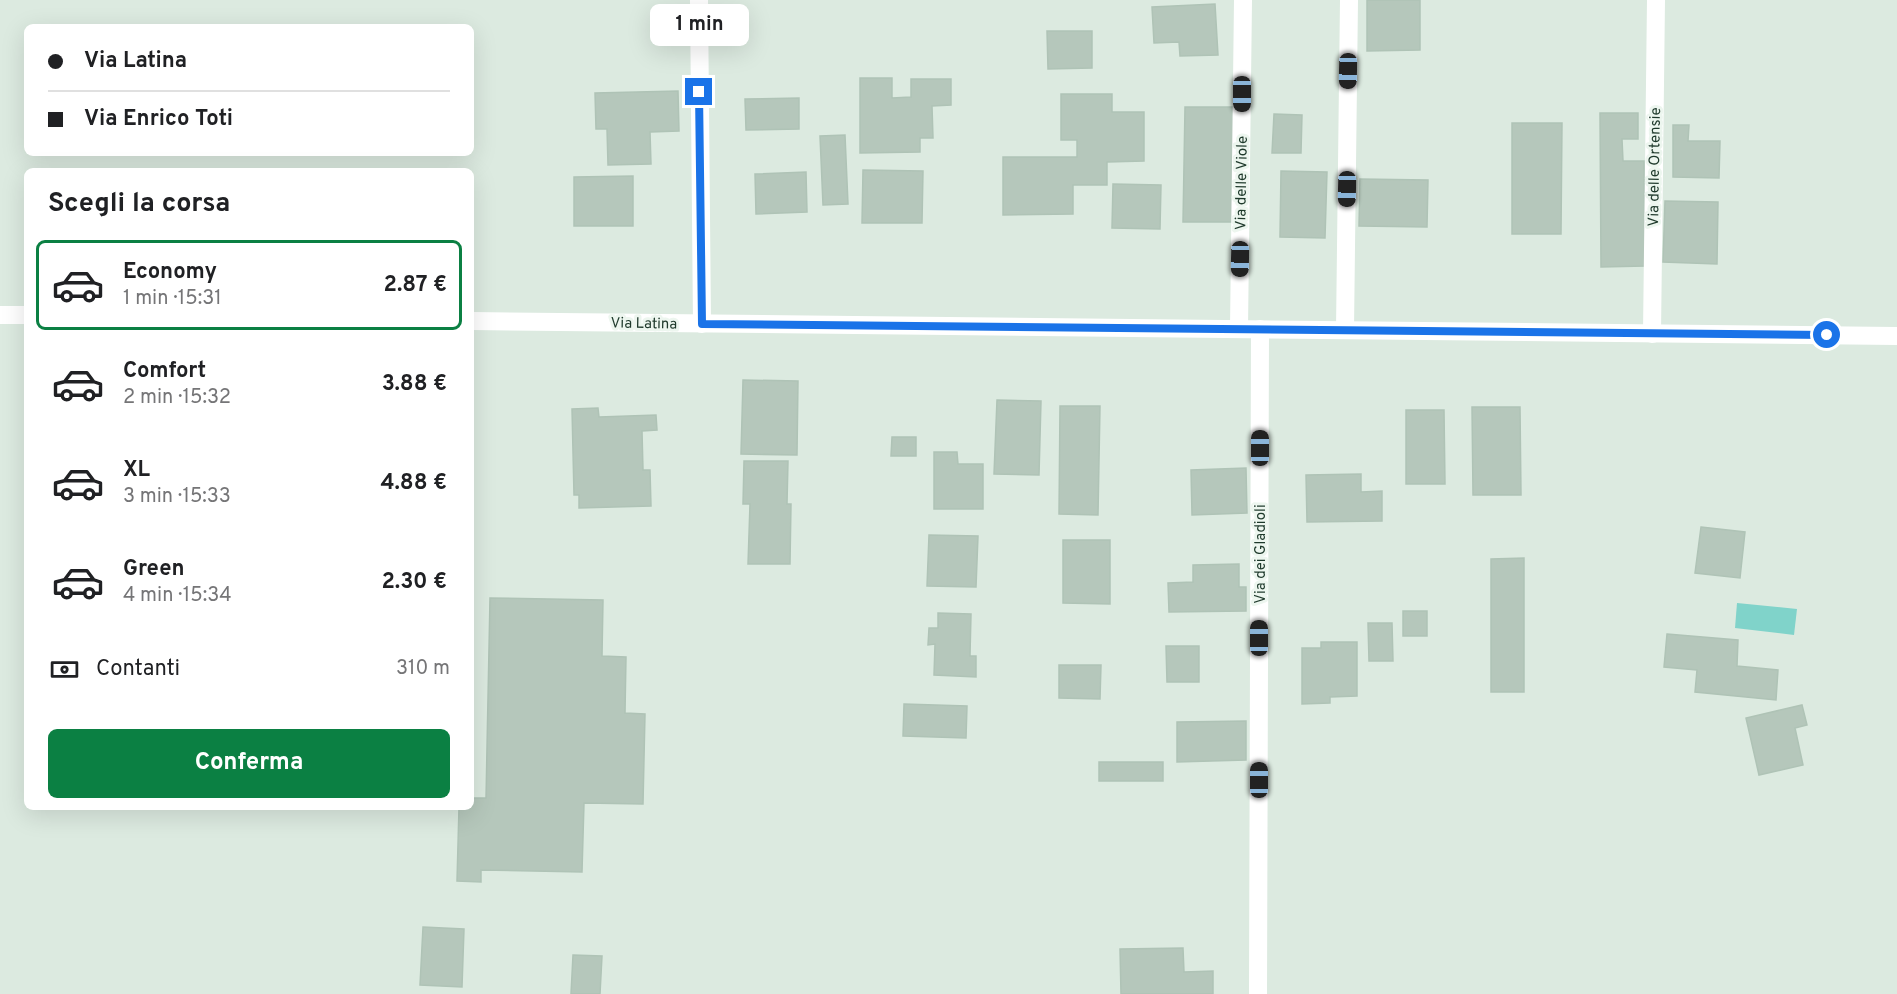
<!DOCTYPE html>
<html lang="it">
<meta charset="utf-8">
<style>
:root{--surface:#fff;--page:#f2f2f2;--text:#202124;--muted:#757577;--line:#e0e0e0;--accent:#0b8043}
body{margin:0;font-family:Overpass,sans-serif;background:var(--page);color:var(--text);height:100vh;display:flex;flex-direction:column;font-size:22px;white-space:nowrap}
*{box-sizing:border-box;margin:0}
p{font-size:20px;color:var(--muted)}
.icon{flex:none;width:33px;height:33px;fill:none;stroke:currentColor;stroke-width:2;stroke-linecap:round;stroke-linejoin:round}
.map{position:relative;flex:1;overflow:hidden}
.sheet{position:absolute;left:24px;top:168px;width:450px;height:642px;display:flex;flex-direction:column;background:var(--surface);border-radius:9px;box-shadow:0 6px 24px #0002}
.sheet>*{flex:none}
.banner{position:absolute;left:24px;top:24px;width:450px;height:132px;border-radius:9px;box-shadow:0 6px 24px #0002;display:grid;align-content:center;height:132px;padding:0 24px;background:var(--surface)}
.end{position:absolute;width:27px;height:27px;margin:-14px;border:8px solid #1a73e8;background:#fff;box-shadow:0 0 0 3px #fff}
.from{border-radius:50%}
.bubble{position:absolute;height:42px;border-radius:9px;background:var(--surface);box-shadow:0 6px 24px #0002;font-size:20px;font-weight:700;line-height:42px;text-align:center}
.car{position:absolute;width:18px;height:36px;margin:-18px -9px;border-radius:8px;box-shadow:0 0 4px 2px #0007;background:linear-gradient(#222 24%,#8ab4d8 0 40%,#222 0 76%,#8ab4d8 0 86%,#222 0)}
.banner b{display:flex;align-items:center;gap:21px;height:57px;font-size:22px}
.banner b+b{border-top:2px solid var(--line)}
.banner i{width:15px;height:15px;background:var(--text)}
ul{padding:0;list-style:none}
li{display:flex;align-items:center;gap:18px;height:90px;margin:0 12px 9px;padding:0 12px;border:3px solid transparent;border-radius:9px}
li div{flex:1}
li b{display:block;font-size:22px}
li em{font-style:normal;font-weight:700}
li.selected{border-color:var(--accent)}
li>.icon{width:54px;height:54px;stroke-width:1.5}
h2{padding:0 24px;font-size:27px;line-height:72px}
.pay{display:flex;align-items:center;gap:15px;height:66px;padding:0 24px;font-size:22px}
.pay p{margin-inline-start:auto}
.action{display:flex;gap:12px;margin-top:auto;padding:12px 24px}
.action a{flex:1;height:69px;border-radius:9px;background:var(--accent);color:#fff;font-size:24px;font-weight:700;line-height:69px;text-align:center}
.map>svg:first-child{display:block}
.water{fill:#80d3ca}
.building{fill:#b5c7bb;stroke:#afc3b6;stroke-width:1.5}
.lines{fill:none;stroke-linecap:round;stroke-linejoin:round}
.minor{stroke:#fff;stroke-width:18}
.secondary{stroke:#fff;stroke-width:18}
.route{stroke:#1a73e8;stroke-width:8}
.labels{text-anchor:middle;stroke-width:6;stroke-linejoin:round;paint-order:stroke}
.street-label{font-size:15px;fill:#1e392b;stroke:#edf6ef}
</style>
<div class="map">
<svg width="1897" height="994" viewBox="0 0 1897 994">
<rect width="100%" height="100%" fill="#dceae0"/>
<path class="water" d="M1737 603 1797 609 1794 635 1735 628Z"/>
<g class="building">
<path d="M1367 0H1420V50L1367 51Z"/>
<path d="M1215 4 1218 55 1180 56 1179 42 1154 43 1152 7Z"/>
<path d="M1047 31H1092V68L1048 69Z"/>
<path d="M860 78H892V98L911 97V79H951V105L932 106 933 138H920V152L860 153Z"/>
<path d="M678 91 679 131 650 132 651 164 608 165 607 129H596L595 93Z"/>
<path d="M1061 94H1112V112H1144V161L1107 162V185H1073V214L1003 215V157H1077V140H1061Z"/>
<path d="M799 98V129L746 130 745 99Z"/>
<path d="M1185 107H1236L1234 222H1183Z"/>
<path d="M1600 113H1638V139H1622L1623 161H1644L1645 266 1601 267Z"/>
<path d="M1274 114 1302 115 1301 153H1272Z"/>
<path d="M1512 123H1562L1561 234H1512Z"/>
<path d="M1673 125H1689L1688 141H1720L1719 178 1673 177Z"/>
<path d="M845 135 848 204 823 205 820 136Z"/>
<path d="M863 170 923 171 922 223H862Z"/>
<path d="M1281 171 1327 172 1325 238 1280 237Z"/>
<path d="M806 172 807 212 756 214 755 174Z"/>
<path d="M633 176V226H574V177Z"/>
<path d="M1360 179 1428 180 1427 227 1359 226Z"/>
<path d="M1113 184 1161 185 1160 229 1112 228Z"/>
<path d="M1665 201 1718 202 1717 264 1663 262Z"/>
<path d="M743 380 798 381 797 455 741 454Z"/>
<path d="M997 400 1041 401 1039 475 994 474Z"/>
<path d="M1060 406H1100L1098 515 1059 514Z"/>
<path d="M1472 407H1520L1521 495H1473Z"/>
<path d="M598 408 599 417 656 415 657 430 642 431 643 470H650L651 506 579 508V495H574L572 409Z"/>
<path d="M1406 410H1444L1445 484H1406Z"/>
<path d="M892 437H916V456H891Z"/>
<path d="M934 452H957L958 464H983V509H934Z"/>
<path d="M744 461H788L787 504H791L790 564H748L750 504H743Z"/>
<path d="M1246 468 1247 513 1192 515 1191 470Z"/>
<path d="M1361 474V492L1382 491V521L1307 522 1306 475Z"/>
<path d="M1701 527 1745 532 1740 578 1695 573Z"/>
<path d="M929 535 978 536 976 587 927 586Z"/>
<path d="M1063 540H1110V604L1063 603Z"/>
<path d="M1524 558V692H1491V559Z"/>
<path d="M1239 564V587H1246V611L1169 612 1168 583 1193 582V565Z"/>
<path d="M490 598 603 600 602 656 626 657 625 713 645 714 643 804 584 803 582 872 481 870V882L457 881 459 807H471V798H486Z"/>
<rect x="1403" y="611" width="24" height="25"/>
<path d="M938 613 971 614 970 656H976V677L934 675 935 644 928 645 929 628H938Z"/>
<path d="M1368 623H1392L1393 661H1369Z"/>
<path d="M1667 634 1738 640 1737 666 1778 670 1776 700 1695 692 1697 670 1664 667Z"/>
<path d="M1321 642H1357V696L1330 697V703L1302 704V648H1321Z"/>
<path d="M1166 646H1199V682H1167Z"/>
<path d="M1059 665H1101L1100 699 1059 698Z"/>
<path d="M904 704 967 706 966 738 903 736Z"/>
<path d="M1802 705 1807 725 1795 728 1803 765 1759 775 1746 718Z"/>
<path d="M1246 721V760L1177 762V722Z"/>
<rect x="1099" y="762" width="64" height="19"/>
<path d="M423 927 464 929 462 987 420 985Z"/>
<path d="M1183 948 1184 972 1213 971V994H1121L1120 949Z"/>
<path d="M573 955 602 956 600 994H571Z"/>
</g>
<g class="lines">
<g class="minor">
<path d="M699 0 702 324"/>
<path d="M1239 329 1243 0"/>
<path d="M1345 330 1349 0"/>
<path d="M1652 334 1656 0"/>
<path d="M1258 994 1260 329"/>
</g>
<g class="secondary">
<path d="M0 315H27"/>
<path d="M471 321 1897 336"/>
</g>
</g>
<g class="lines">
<path class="route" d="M699 92 702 324 1827 335"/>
</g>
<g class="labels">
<g class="street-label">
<text transform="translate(1654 167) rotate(-89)" y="5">Via delle Ortensie</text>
<text transform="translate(1241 183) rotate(-89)" y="5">Via delle Viole</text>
<text transform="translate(644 323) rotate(1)" y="5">Via Latina</text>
<text transform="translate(1260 554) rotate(-90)" y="5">Via dei Gladioli</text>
</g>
</g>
</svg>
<i class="end from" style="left:1827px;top:335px"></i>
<i class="end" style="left:699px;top:92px"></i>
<div class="bubble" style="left:650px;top:4px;width:99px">1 min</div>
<i class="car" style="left:1348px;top:71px;rotate:181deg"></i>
<i class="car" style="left:1242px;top:94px;rotate:180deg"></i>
<i class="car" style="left:1347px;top:189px;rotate:181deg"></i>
<i class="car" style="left:1240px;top:259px;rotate:181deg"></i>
<i class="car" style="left:1260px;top:448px;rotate:0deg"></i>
<i class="car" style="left:1259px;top:638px;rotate:0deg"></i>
<i class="car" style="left:1259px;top:780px;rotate:0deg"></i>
<div class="banner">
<b><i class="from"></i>Via Latina</b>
<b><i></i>Via Enrico Toti</b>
</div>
<section class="sheet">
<h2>Scegli la corsa</h2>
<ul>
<li class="selected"><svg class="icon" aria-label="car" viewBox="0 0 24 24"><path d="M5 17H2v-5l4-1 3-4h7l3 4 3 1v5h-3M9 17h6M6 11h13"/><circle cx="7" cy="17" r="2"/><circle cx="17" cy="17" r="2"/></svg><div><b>Economy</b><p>1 min · 15:31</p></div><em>2.87 €</em></li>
<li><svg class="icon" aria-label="car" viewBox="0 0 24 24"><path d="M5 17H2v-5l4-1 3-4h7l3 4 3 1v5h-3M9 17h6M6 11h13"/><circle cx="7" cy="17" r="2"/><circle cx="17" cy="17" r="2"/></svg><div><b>Comfort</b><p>2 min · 15:32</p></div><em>3.88 €</em></li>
<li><svg class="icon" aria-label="car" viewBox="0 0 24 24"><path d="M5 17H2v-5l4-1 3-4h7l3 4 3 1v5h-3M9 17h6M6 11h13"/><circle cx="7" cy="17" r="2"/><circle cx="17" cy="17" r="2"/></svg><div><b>XL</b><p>3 min · 15:33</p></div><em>4.88 €</em></li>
<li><svg class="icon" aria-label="car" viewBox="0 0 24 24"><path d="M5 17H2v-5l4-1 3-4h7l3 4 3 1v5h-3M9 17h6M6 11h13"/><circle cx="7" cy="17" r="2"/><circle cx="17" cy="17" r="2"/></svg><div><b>Green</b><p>4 min · 15:34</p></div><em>2.30 €</em></li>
</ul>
<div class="pay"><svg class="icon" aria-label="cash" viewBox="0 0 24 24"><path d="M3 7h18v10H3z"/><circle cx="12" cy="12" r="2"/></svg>Contanti<p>310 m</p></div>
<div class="action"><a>Conferma</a></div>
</section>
</div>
